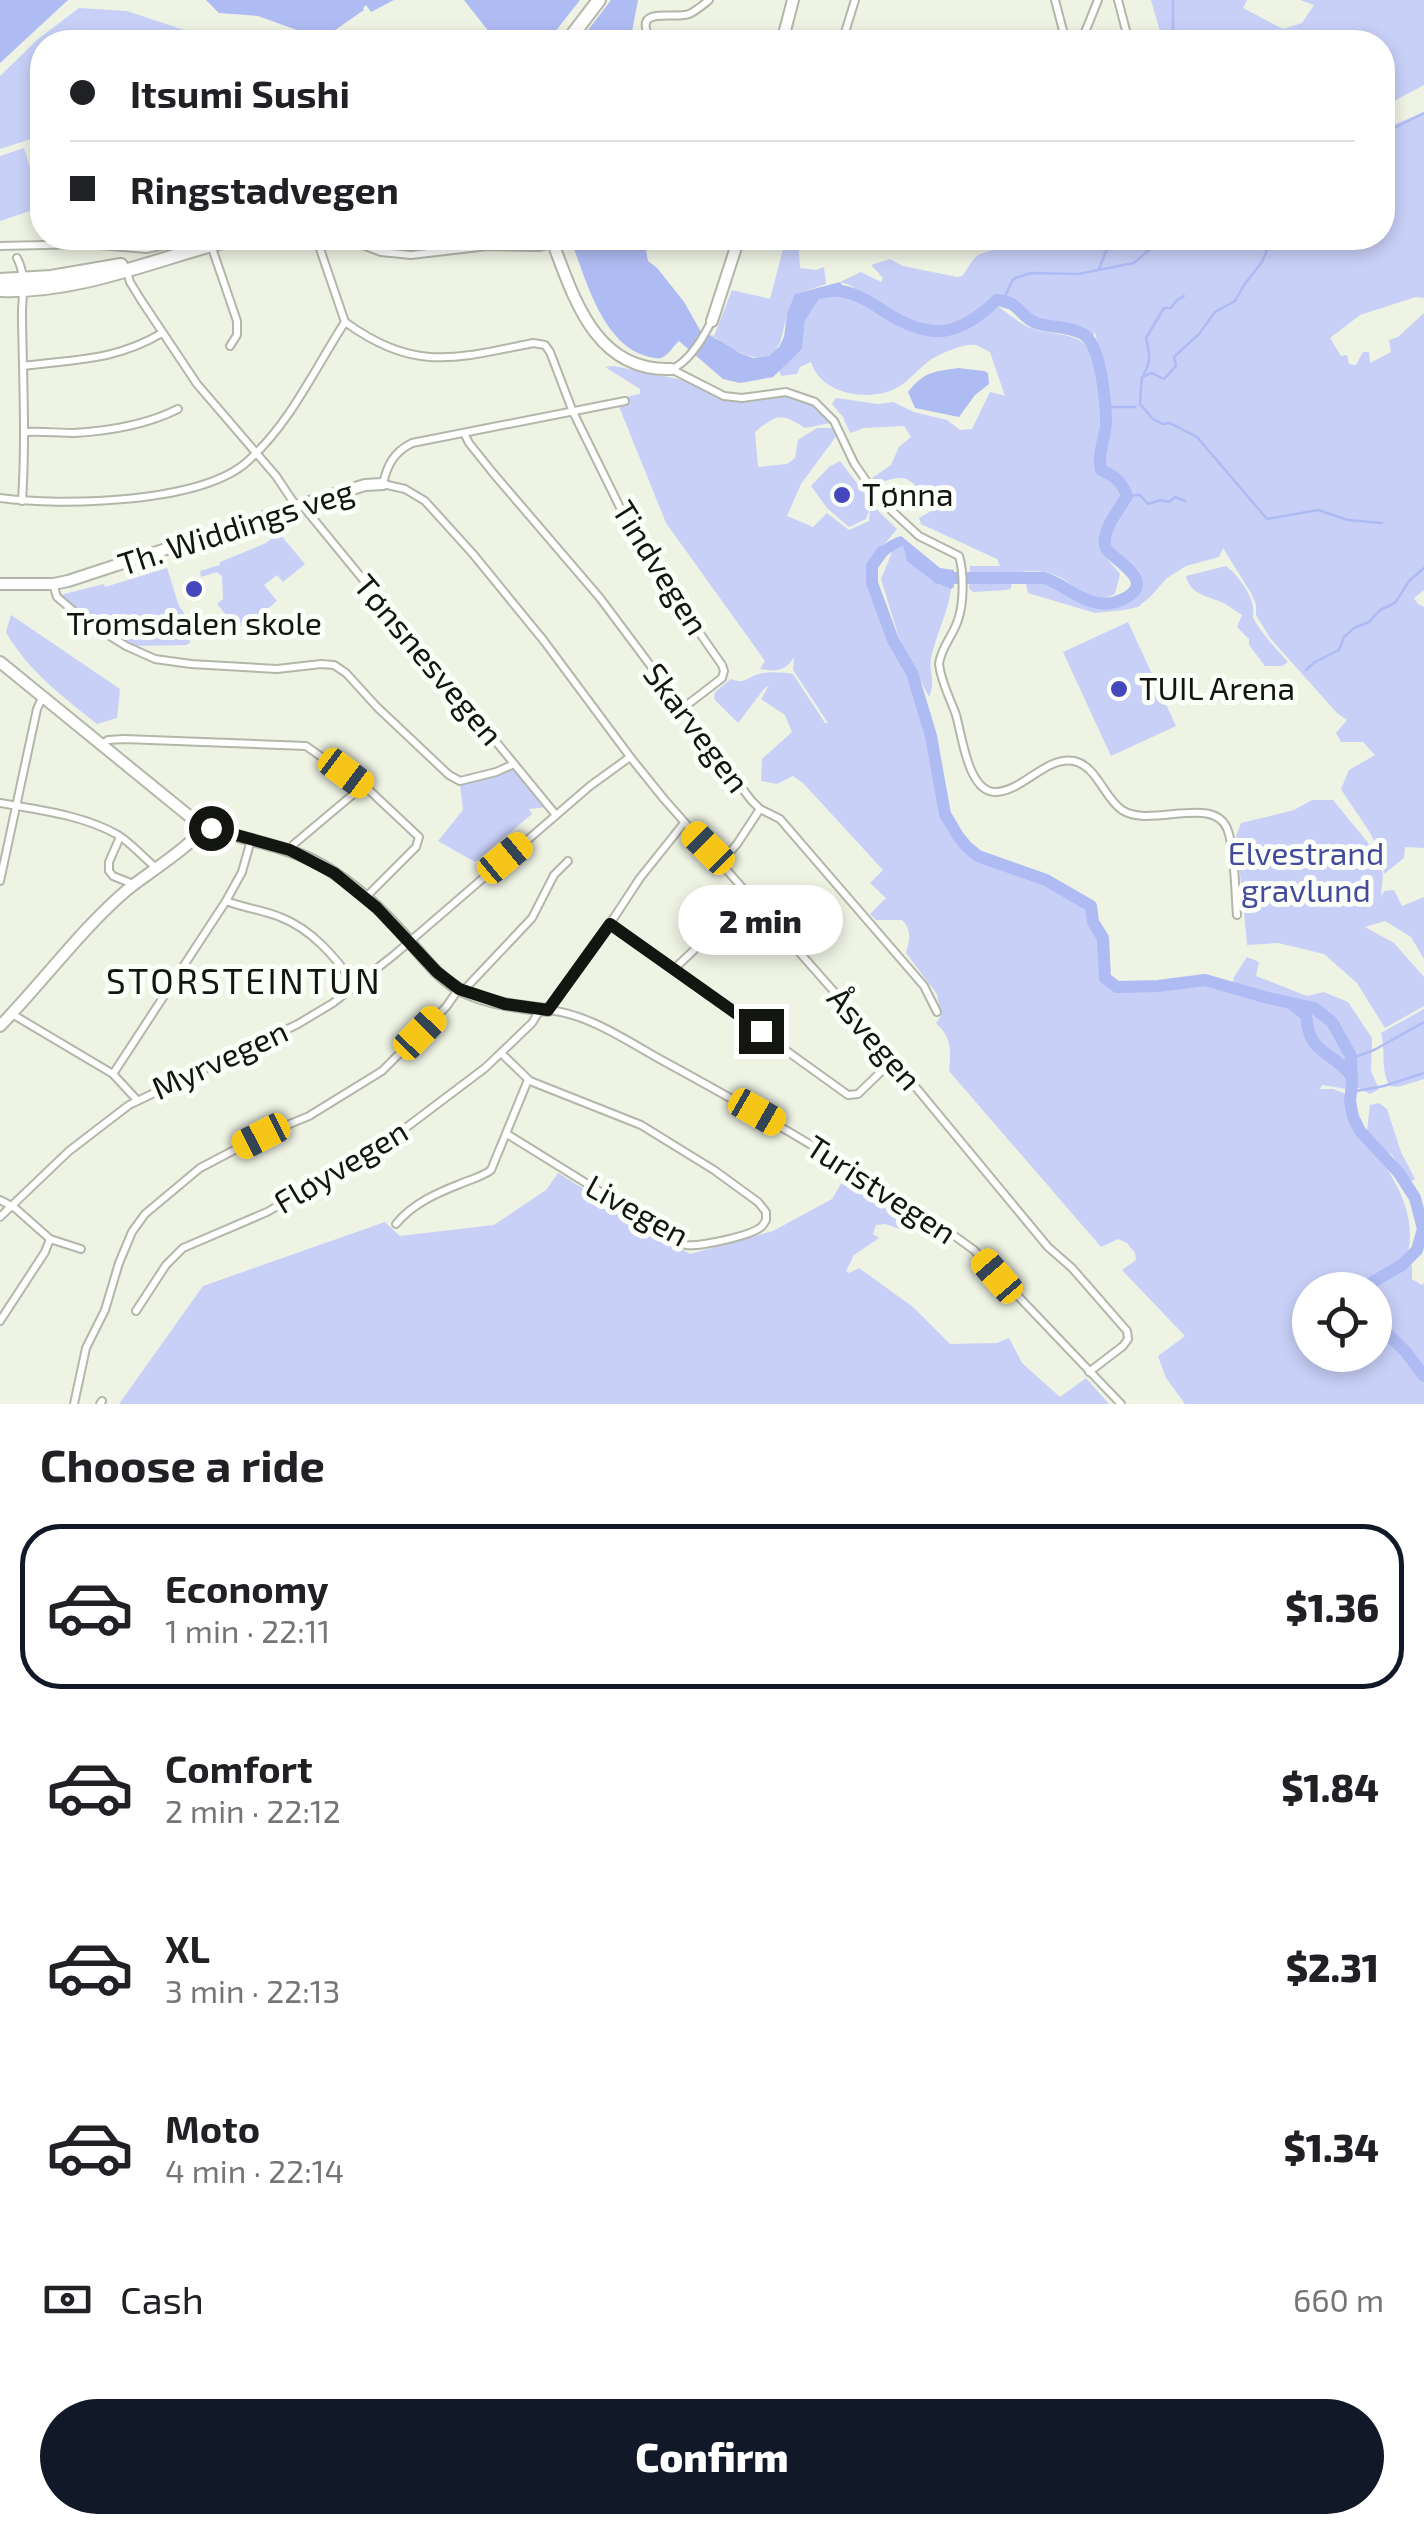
<!DOCTYPE html>
<meta charset="utf-8">
<style>
:root{--surface:#fff;--page:#f6f6f6;--text:#202124;--muted:#757577;--line:#e0e0e0;--accent:#111827}
body{margin:0;font-family:"Exo 2",sans-serif;background:var(--page);color:var(--text);height:100vh;display:flex;flex-direction:column;font-size:38px;white-space:nowrap}
*{box-sizing:border-box;margin:0}
p{font-size:32px;color:var(--muted)}
.icon{flex:none;width:55px;height:55px;fill:none;stroke:currentColor;stroke-width:2;stroke-linecap:round;stroke-linejoin:round}
.map{position:relative;height:1404px;overflow:hidden}
.panel{display:flex;flex-direction:column;background:var(--surface);flex:1}
.panel>*{flex:none}
.banner{position:absolute;left:30px;top:30px;width:1365px;height:220px;border-radius:40px;box-shadow:0 5px 15px #0003;display:grid;align-content:center;height:220px;padding:0 40px;background:var(--surface)}
.tools{position:absolute;left:1292px;top:1272px;display:grid;gap:20px}
.tools a{display:grid;place-items:center;width:100px;height:100px;border-radius:50%;background:var(--surface);box-shadow:0 5px 15px #0003;font-size:50px}
.end{position:absolute;width:45px;height:45px;margin:-22px;border:12px solid #131510;background:#fff;box-shadow:0 0 0 5px #fff}
.from{border-radius:50%}
.bubble{position:absolute;height:70px;border-radius:35px;background:var(--surface);box-shadow:0 5px 15px #0003;font-size:32px;font-weight:800;line-height:70px;text-align:center}
.car{position:absolute;width:30px;height:60px;margin:-30px -15px;border-radius:12px;box-shadow:0 0 8px 2px #0007;background:linear-gradient(#f5c518 24%,#345 0 40%,#f5c518 0 76%,#345 0 86%,#f5c518 0)}
.banner b{display:flex;align-items:center;gap:35px;height:95px;font-size:38px}
.banner b+b{border-top:2px solid var(--line)}
.banner i{width:25px;height:25px;background:var(--text)}
ul{padding:0;list-style:none}
li{display:flex;align-items:center;gap:30px;height:165px;margin:0 20px 15px;padding:0 20px;border:5px solid transparent;border-radius:40px}
li div{flex:1}
li b{display:block;font-size:38px}
li em{font-style:normal;font-weight:800}
li.selected{border-color:var(--accent)}
li>.icon{width:90px;height:90px;stroke-width:1.5}
h2{padding:0 40px;font-size:45px;line-height:120px}
.pay{display:flex;align-items:center;gap:25px;height:110px;padding:0 40px;font-size:38px}
.pay p{margin-inline-start:auto}
.primary-button{display:flex;gap:20px;margin-top:auto;padding:20px 40px}
.primary-button a{flex:1;height:115px;border-radius:60px;background:var(--accent);color:#fff;font-size:40px;font-weight:800;line-height:115px;text-align:center}
.map>svg:first-child{display:block}
.green{fill:#c8d0f8;fill-rule:evenodd}
.water{fill:#afbbf3}
.lines{fill:none;stroke-linecap:round;stroke-linejoin:round}
.stream{stroke:#afbbf3;stroke-width:2.5}
.river{stroke:#afbbf3;stroke-width:12}
.street-casing{stroke:#b2b7a9;stroke-width:10}
.secondary-casing{stroke:#b2b7a9;stroke-width:14}
.highway-casing{stroke:#b2b7a9;stroke-width:16}
.street{stroke:#fff;stroke-width:6}
.secondary{stroke:#fff;stroke-width:10}
.highway{stroke:#fff;stroke-width:12}
.route{stroke:#131510;stroke-width:12}
.poi-dot{fill:#4548bd;stroke:#fdfff9;stroke-width:4}
.labels{text-anchor:middle;stroke-width:10;stroke-linejoin:round;paint-order:stroke}
.poi-label{font-size:32px;fill:#131510;stroke:#fdfff9;text-anchor:start}
.street-label{font-size:32px;fill:#131510;stroke:#fdfff9}
.park-label{font-size:32px;fill:#434b9d;stroke:#fdfff9}
.neighbourhood-label{font-size:35px;letter-spacing:2.5px;fill:#131510;stroke:#fdfff9}
</style>
<div class="map">
<svg width="1424" height="1404" viewBox="0 0 1424 1404">
<rect width="100%" height="100%" fill="#eef3e4"/>
<g class="green">
<path d="M1151 0H1247L1243 8 1283 29 1302 23 1314 5 1300 0H1424V85L1383 107 1382 42H1163Z"/>
<path d="M79 8 127 11 199 35 207 34 214 42H42V130L34 138 0 149V76L38 39Z"/>
<path d="M1424 112V298L1416 297 1360 315 1330 338 1341 356 1347 355 1349 364 1356 365 1363 352H1369L1370 363 1391 352 1389 340 1398 337 1424 313V590L1414 598 1418 604 1424 607V848L1405 847 1404 858 1384 874C1382 841 1357 816 1341 789L1349 770 1375 755 1363 742H1341L1336 733 1347 720 1337 713 1270 638 1256 615V605L1251 593 1223 548 1219 557 1186 566 1167 578 1150 597 1138 607 1124 610 1095 613 1028 593 1025 580C1035 581 1046 582 1056 587 1063 591 1069 597 1076 601 1098 613 1124 608 1141 590L1139 571 1117 552 1104 555 1120 574 1115 594C1086 608 1078 584 1055 575 1041 570 1027 571 1013 573L1011 588 1007 590 973 592 969 588 970 566H1000L997 559 921 524 919 518 942 505 947 493 929 502C910 478 908 472 877 484L872 478 891 465 899 447 911 437 904 426 864 428 850 433 843 417 832 404 836 398 878 404 893 402 914 412 947 420 960 430 972 429 990 392 1005 396 990 352C988 351 977 345 975 345 964 343 940 354 930 360 919 368 911 379 900 386 873 403 821 396 811 362L800 367 797 374 781 376 779 370 802 349 805 321 819 299 849 295 910 328 939 334 969 325 999 307C1011 316 1025 328 1040 331 1053 334 1067 334 1079 340 1105 354 1101 419 1098 445H1108L1111 412 1095 332 1091 339C1072 326 1049 329 1030 319 1014 311 1016 304 996 299 966 326 946 340 906 322 893 316 877 308 865 298 854 289 856 286 840 282L861 272 881 282 883 278 871 265 890 259 903 266 957 277 962 276C967 270 971 261 977 256 986 249 1037 242 1048 243L1050 238H1382L1383 120 1386 128Z"/>
<path d="M24 148 42 207 0 221V156Z"/>
<path d="M652 238 646 251 648 262 657 268 684 302 701 332 714 336 732 290 770 299 786 238H798L800 268 816 270 824 267 826 284 796 294C793 302 789 309 787 316 780 337 782 364 750 356 737 353 726 343 714 337L705 347 602 278Z"/>
<path d="M614 366 683 380 727 401H744L777 395 795 397 812 404 830 423 805 428C781 412 777 414 755 432L758 467 787 464 795 458 798 440 817 428H837L840 431 801 484 787 516 813 527 827 513 849 530 869 521 870 510 874 507 897 529 868 564 866 581 888 642 906 673 919 708 946 814 967 848 978 857 1047 881 1092 907 1093 923 1103 939 1106 979 1118 988 1158 986 1206 981 1232 988 1234 977 1247 957 1259 962 1256 976 1307 996 1324 992 1348 1002 1372 1038 1371 1071 1379 1089 1370 1094 1353 1085 1346 1089 1323 1085 1319 1089H1333L1349 1095C1351 1108 1353 1120 1361 1132 1390 1171 1424 1215 1404 1265H1412V1279L1422 1285 1424 1283V1404H1185L1166 1378 1158 1356 1185 1336 1122 1270 1136 1260 1135 1253 1127 1243 1118 1239 1101 1247 949 1071C951 1050 952 1038 936 1023L941 1016 937 994 906 953C910 940 912 930 902 920H876L870 914 886 898 870 883 883 870 803 783 793 776 777 784 761 781 762 759 792 732 785 715 761 699 769 685 764 689 738 723 714 699 715 692 731 679C744 684 745 679 756 675 767 671 783 672 793 674L825 723H828L793 670 794 657C786 671 776 672 760 669L765 661 666 523 616 399 640 394V389L605 367ZM1310 1290H1375V1355H1310Z"/>
<path d="M840 461 872 503 866 519 849 527 827 508 811 486 829 467Z"/>
<path d="M279 533 305 564 283 582 277 575 264 585 277 601 258 617 255 614 238 629 217 604 223 599 222 576 217 572 201 577 200 571 220 565V562L266 543Z"/>
<path d="M903 546 936 583 951 589C948 613 936 634 931 658 929 673 936 683 929 697L899 638 881 579 893 550Z"/>
<path d="M1226 566C1237 574 1251 593 1253 607 1255 621 1249 610 1256 623 1265 637 1277 650 1288 662L1282 666H1265L1249 645V639L1237 627 1242 615C1234 610 1227 604 1219 601 1203 595 1190 593 1186 576Z"/>
<path d="M167 568 179 606 187 617 190 643 186 645 132 646 90 621 60 595 104 584 105 587Z"/>
<path d="M11 615 120 689 117 718 97 724C62 696 28 671 6 632Z"/>
<path d="M1128 622 1176 726 1111 756 1063 652Z"/>
<path d="M513 767 547 807 529 809 532 814 475 862 438 841 463 810 460 784Z"/>
<path d="M1312 800H1333L1374 850 1383 874 1381 897 1384 891 1394 890 1402 906 1424 897V959L1411 937 1385 921 1365 927 1394 943 1424 977V1006L1385 1028 1357 983 1324 954 1278 943 1247 945 1244 911 1248 909 1246 894 1242 893 1236 836 1241 823 1294 810Z"/>
<path d="M1424 1009V1079L1398 1087 1390 1086C1380 1071 1386 1050 1381 1033Z"/>
<path d="M1379 1103 1387 1109 1401 1152 1415 1179 1410 1182 1392 1155 1377 1145 1367 1131 1370 1105Z"/>
<path d="M849 1170 877 1191 876 1195 898 1210V1214L908 1221 903 1230 885 1224 876 1225 873 1234 879 1238 854 1255 846 1271 849 1273 859 1268 913 1307 950 1344 997 1343 1009 1338 1022 1363 1060 1397 1086 1378 1109 1404H119L203 1286 385 1222 400 1236 494 1225 546 1190 558 1173 690 1254 773 1231 832 1199Z"/>
</g>
<g class="water">
<path d="M0 0H68L0 63Z"/>
<path d="M206 0H394L371 12 366 5 363 8 364 10 322 39 258 16 219 13Z"/>
<path d="M464 0H580L547 42H497Z"/>
<path d="M611 0H638L630 42H579Z"/>
<path d="M570 238H652L646 251 648 261 657 268 684 302 701 332 721 341 740 353 753 358 769 356 779 347 784 337 787 314 795 294 840 282 849 295 819 299 805 321 802 349 773 377 740 383 723 379 679 341C674 345 668 356 661 358 658 359 649 357 646 356 601 343 585 276 570 238Z"/>
<path d="M958 368 984 371 988 373 989 384 975 395 959 417 915 408 908 392C925 371 933 372 958 368Z"/>
<path d="M901 536 940 568 954 570V587L951 589 936 583 907 561 903 546C884 554 877 564 872 583 871 559 876 544 901 536Z"/>
</g>
<g class="lines">
<g class="stream">
<path d="M1173 0V42"/>
<path d="M1382 134 1424 113"/>
<path d="M1099 269 1109 244V238"/>
<path d="M1003 301 1012 281 1015 278 1031 273 1078 274 1134 263 1151 248"/>
<path d="M1144 374C1152 359 1149 352 1146 338L1164 308H1171L1176 301 1184 296"/>
<path d="M1140 402 1142 377 1152 373 1164 379 1176 366 1174 357 1199 334 1215 312 1235 301 1244 285 1262 262 1272 238"/>
<path d="M1105 404 1109 407H1135"/>
<path d="M1140 404 1153 419 1163 424 1170 423 1197 437 1267 519 1318 510 1348 520 1382 523"/>
<path d="M1127 496 1140 495 1148 504 1161 500 1169 502 1175 497 1185 501"/>
<path d="M1306 670 1315 662 1339 650 1344 637 1354 628 1369 622 1380 610 1395 603 1409 581 1424 568"/>
<path d="M1351 1059 1376 1049 1424 1022"/>
<path d="M1351 1092 1384 1086 1424 1073"/>
<path d="M1421 1236H1424"/>
</g>
<g class="river">
<path d="M835 290C854 292 869 301 885 312 931 341 958 337 997 300 999 300 1010 303 1012 304 1021 310 1025 319 1036 323 1051 328 1069 326 1083 334 1101 344 1106 403 1106 423 1105 440 1097 454 1101 470 1115 476 1122 482 1127 496 1119 510 1102 529 1105 546 1107 558 1168 583 1116 602 1110 604 1100 604 1093 602 1074 597 1062 583 1044 578H938"/>
<path d="M882 552 872 566V583L893 640 912 673 931 736 945 814 958 836 967 847 978 856 1046 880 1091 906 1093 922 1103 938 1105 978 1117 987 1158 986 1205 980 1268 998 1314 1008 1332 1022 1351 1056 1352 1084 1350 1101 1353 1117 1360 1131 1399 1173 1415 1198 1423 1229 1417 1250 1402 1265 1359 1290"/>
<path d="M1293 1005 1306 1015C1309 1057 1332 1049 1352 1077"/>
<path d="M1375 1322 1405 1351 1424 1376"/>
</g>
<g class="street-casing">
<g id="street">
<path d="M1055 0 1066 42"/>
<path d="M1118 0 1129 42"/>
<path d="M652 42C629 4 674 20 689 14 696 11 703 5 709 0"/>
<path d="M842 42 855 0"/>
<path d="M1081 42 1098 0"/>
<path d="M323 238 319 246 345 322C415 372 454 359 533 343L545 345 550 352 573 412 639 546 722 665 724 671 722 678 683 708"/>
<path d="M344 238 381 252 411 255 488 246 540 247 553 244"/>
<path d="M211 245 237 321V335L230 346"/>
<path d="M0 246 88 244 146 249 199 238"/>
<path d="M17 258C28 279 21 297 22 319 23 380 26 440 22 501"/>
<path d="M126 268 130 282 141 300 197 384 276 476 296 506"/>
<path d="M23 366C75 359 115 361 162 333"/>
<path d="M671 369 724 396 742 398 786 392 815 402 834 421 854 463 878 498 919 536 959 556C964 572 964 603 958 620 953 636 941 647 939 664 941 682 950 698 956 715 962 735 968 793 996 792 1023 791 1046 756 1074 761 1097 766 1104 798 1122 810 1150 829 1216 793 1228 831 1235 852 1235 891 1237 915"/>
<path d="M672 369C690 361 703 338 711 322"/>
<path d="M625 401 412 443C394 452 387 465 383 484L405 489 425 501 473 554 544 641 631 758 664 799 875 1038 1048 1247 1072 1268 1127 1331 1128 1339 1123 1346 1089 1372"/>
<path d="M25 432C42 431 58 433 74 433 109 431 148 424 178 409"/>
<path d="M464 433 469 443 493 473 600 598 751 800 760 809 780 819 924 986 937 1012"/>
<path d="M0 498C61 506 201 504 248 461 291 422 314 370 345 322"/>
<path d="M302 505 556 815"/>
<path d="M53 584 57 597 84 620 126 646 155 659 191 664 277 669 321 664 334 665 346 673 377 707 449 775 460 781 496 772 514 764"/>
<path d="M102 744 108 740 124 739 306 746 370 791 419 837 416 847 366 897"/>
<path d="M0 803C39 810 83 815 118 835 131 843 143 857 155 867"/>
<path d="M684 823 640 878 598 942 548 1010C590 1014 630 1043 667 1063 766 1117 863 1173 956 1237L974 1250 1121 1404"/>
<path d="M120 837 109 862V871L113 876 133 884"/>
<path d="M290 850 294 844 363 786"/>
<path d="M721 862 737 844 760 809"/>
<path d="M0 881 37 709 42 698"/>
<path d="M226 901C244 908 263 910 280 917 312 929 336 958 356 986"/>
<path d="M610 924 848 1095 858 1094 893 1060"/>
<path d="M674 969 694 950 743 889"/>
<path d="M463 991 532 918 554 875 568 861"/>
<path d="M12 1014 113 1074 137 1100"/>
<path d="M502 1054 530 1081 641 1125 714 1170 758 1202 766 1212V1220C764 1223 763 1226 761 1227 750 1236 699 1247 686 1245L507 1134"/>
<path d="M113 1074 226 901 242 872 251 840"/>
<path d="M0 1200 15 1208 50 1239 81 1249"/>
<path d="M0 1217 69 1151 129 1105 298 1024 333 1003 394 955 590 786 630 757"/>
<path d="M396 1224C412 1204 437 1193 460 1184 471 1179 482 1177 491 1170L528 1080"/>
<path d="M136 1311 166 1265 183 1248 267 1212 375 1151 485 1068 532 1023 540 1010"/>
<path d="M0 1321 45 1252 50 1239"/>
<path d="M74 1404 86 1348 105 1310 119 1263 132 1232 145 1214 200 1168 261 1136 309 1116 382 1071 446 1007 458 990"/>
<path d="M100 1404 102 1401"/>
</g>
</g>
<g class="secondary-casing">
<g id="secondary">
<path d="M782 42 793 0"/>
<path d="M551 238C573 295 594 372 671 369"/>
<path d="M712 321 739 238"/>
<path d="M0 584H53L68 581 316 500 365 485 383 484"/>
<path d="M0 662 194 820C235 841 283 842 323 866 355 885 385 913 409 941 424 958 439 978 459 989 486 1003 519 1007 548 1010"/>
<path d="M0 1026C42 983 82 928 127 890 146 874 196 844 204 825"/>
</g>
</g>
<g class="highway-casing">
<g id="highway">
<path d="M567 42 599 0"/>
<path d="M0 280 51 277 121 265"/>
<path d="M0 290C83 293 159 257 238 238"/>
</g>
</g>
<use href="#street" class="street"/>
<use href="#secondary" class="secondary"/>
<use href="#highway" class="highway"/>
</g>
<g class="lines">
<path class="route" d="M211 828 290 850 334 873 377 908 437 972 459 989 505 1004 548 1010 610 924 761 1031"/>
</g>
<g class="poi-dot">
<circle cx="842" cy="495" r="10"/>
<circle cx="194" cy="589" r="10"/>
<circle cx="1119" cy="689" r="10"/>
</g>
<g class="labels">
<g class="poi-label">
<text x="862" y="506">Tønna</text>
<text x="194" y="635" text-anchor="middle">Tromsdalen skole</text>
<text x="1139" y="700">TUIL Arena</text>
</g>
<g class="street-label">
<text transform="translate(236 528) rotate(-18)" y="11">Th. Widdings veg</text>
<text transform="translate(660 568) rotate(58)" y="11">Tindvegen</text>
<text transform="translate(428 660) rotate(50)" y="11">Tønsnesvegen</text>
<text transform="translate(696 728) rotate(53)" y="11">Skarvegen</text>
<text transform="translate(874 1039) rotate(49)" y="11">Åsvegen</text>
<text transform="translate(220 1060) rotate(-25)" y="11">Myrvegen</text>
<text transform="translate(341 1167) rotate(-31)" y="11">Fløyvegen</text>
<text transform="translate(881 1190) rotate(33)" y="11">Turistvegen</text>
<text transform="translate(637 1211) rotate(29)" y="11">Livegen</text>
</g>
<g class="park-label">
<text x="1306" y="865">Elvestrand<tspan x="1306" dy="37">gravlund</tspan></text>
</g>
<g class="neighbourhood-label">
<text x="244" y="994">STORSTEINTUN</text>
</g>
</g>
</svg>
<div class="tools">
<a><svg class="icon" aria-label="locate" viewBox="0 0 24 24"><circle cx="12" cy="12" r="6"/><path d="M12 2v4M12 18v4M2 12h4M18 12h4"/></svg></a>
</div>
<i class="end from" style="left:211px;top:828px"></i>
<i class="end" style="left:761px;top:1031px"></i>
<div class="bubble" style="left:678px;top:885px;width:165px">2 min</div>
<i class="car" style="left:346px;top:773px;rotate:127deg"></i>
<i class="car" style="left:708px;top:848px;rotate:315deg"></i>
<i class="car" style="left:505px;top:858px;rotate:50deg"></i>
<i class="car" style="left:420px;top:1033px;rotate:44deg"></i>
<i class="car" style="left:757px;top:1112px;rotate:120deg"></i>
<i class="car" style="left:261px;top:1136px;rotate:243deg"></i>
<i class="car" style="left:997px;top:1276px;rotate:319deg"></i>
<div class="banner">
<b><i class="from"></i>Itsumi Sushi</b>
<b><i></i>Ringstadvegen</b>
</div>
</div>
<section class="panel">
<h2>Choose a ride</h2>
<ul>
<li class="selected"><svg class="icon" aria-label="car" viewBox="0 0 24 24"><path d="M5 17H2v-5l4-1 3-4h7l3 4 3 1v5h-3M9 17h6M6 11h13"/><circle cx="7" cy="17" r="2"/><circle cx="17" cy="17" r="2"/></svg><div><b>Economy</b><p>1 min · 22:11</p></div><em>$1.36</em></li>
<li><svg class="icon" aria-label="car" viewBox="0 0 24 24"><path d="M5 17H2v-5l4-1 3-4h7l3 4 3 1v5h-3M9 17h6M6 11h13"/><circle cx="7" cy="17" r="2"/><circle cx="17" cy="17" r="2"/></svg><div><b>Comfort</b><p>2 min · 22:12</p></div><em>$1.84</em></li>
<li><svg class="icon" aria-label="car" viewBox="0 0 24 24"><path d="M5 17H2v-5l4-1 3-4h7l3 4 3 1v5h-3M9 17h6M6 11h13"/><circle cx="7" cy="17" r="2"/><circle cx="17" cy="17" r="2"/></svg><div><b>XL</b><p>3 min · 22:13</p></div><em>$2.31</em></li>
<li><svg class="icon" aria-label="car" viewBox="0 0 24 24"><path d="M5 17H2v-5l4-1 3-4h7l3 4 3 1v5h-3M9 17h6M6 11h13"/><circle cx="7" cy="17" r="2"/><circle cx="17" cy="17" r="2"/></svg><div><b>Moto</b><p>4 min · 22:14</p></div><em>$1.34</em></li>
</ul>
<div class="pay"><svg class="icon" aria-label="cash" viewBox="0 0 24 24"><path d="M3 7h18v10H3z"/><circle cx="12" cy="12" r="2"/></svg>Cash<p>660 m</p></div>
<div class="primary-button"><a>Confirm</a></div>
</section>
